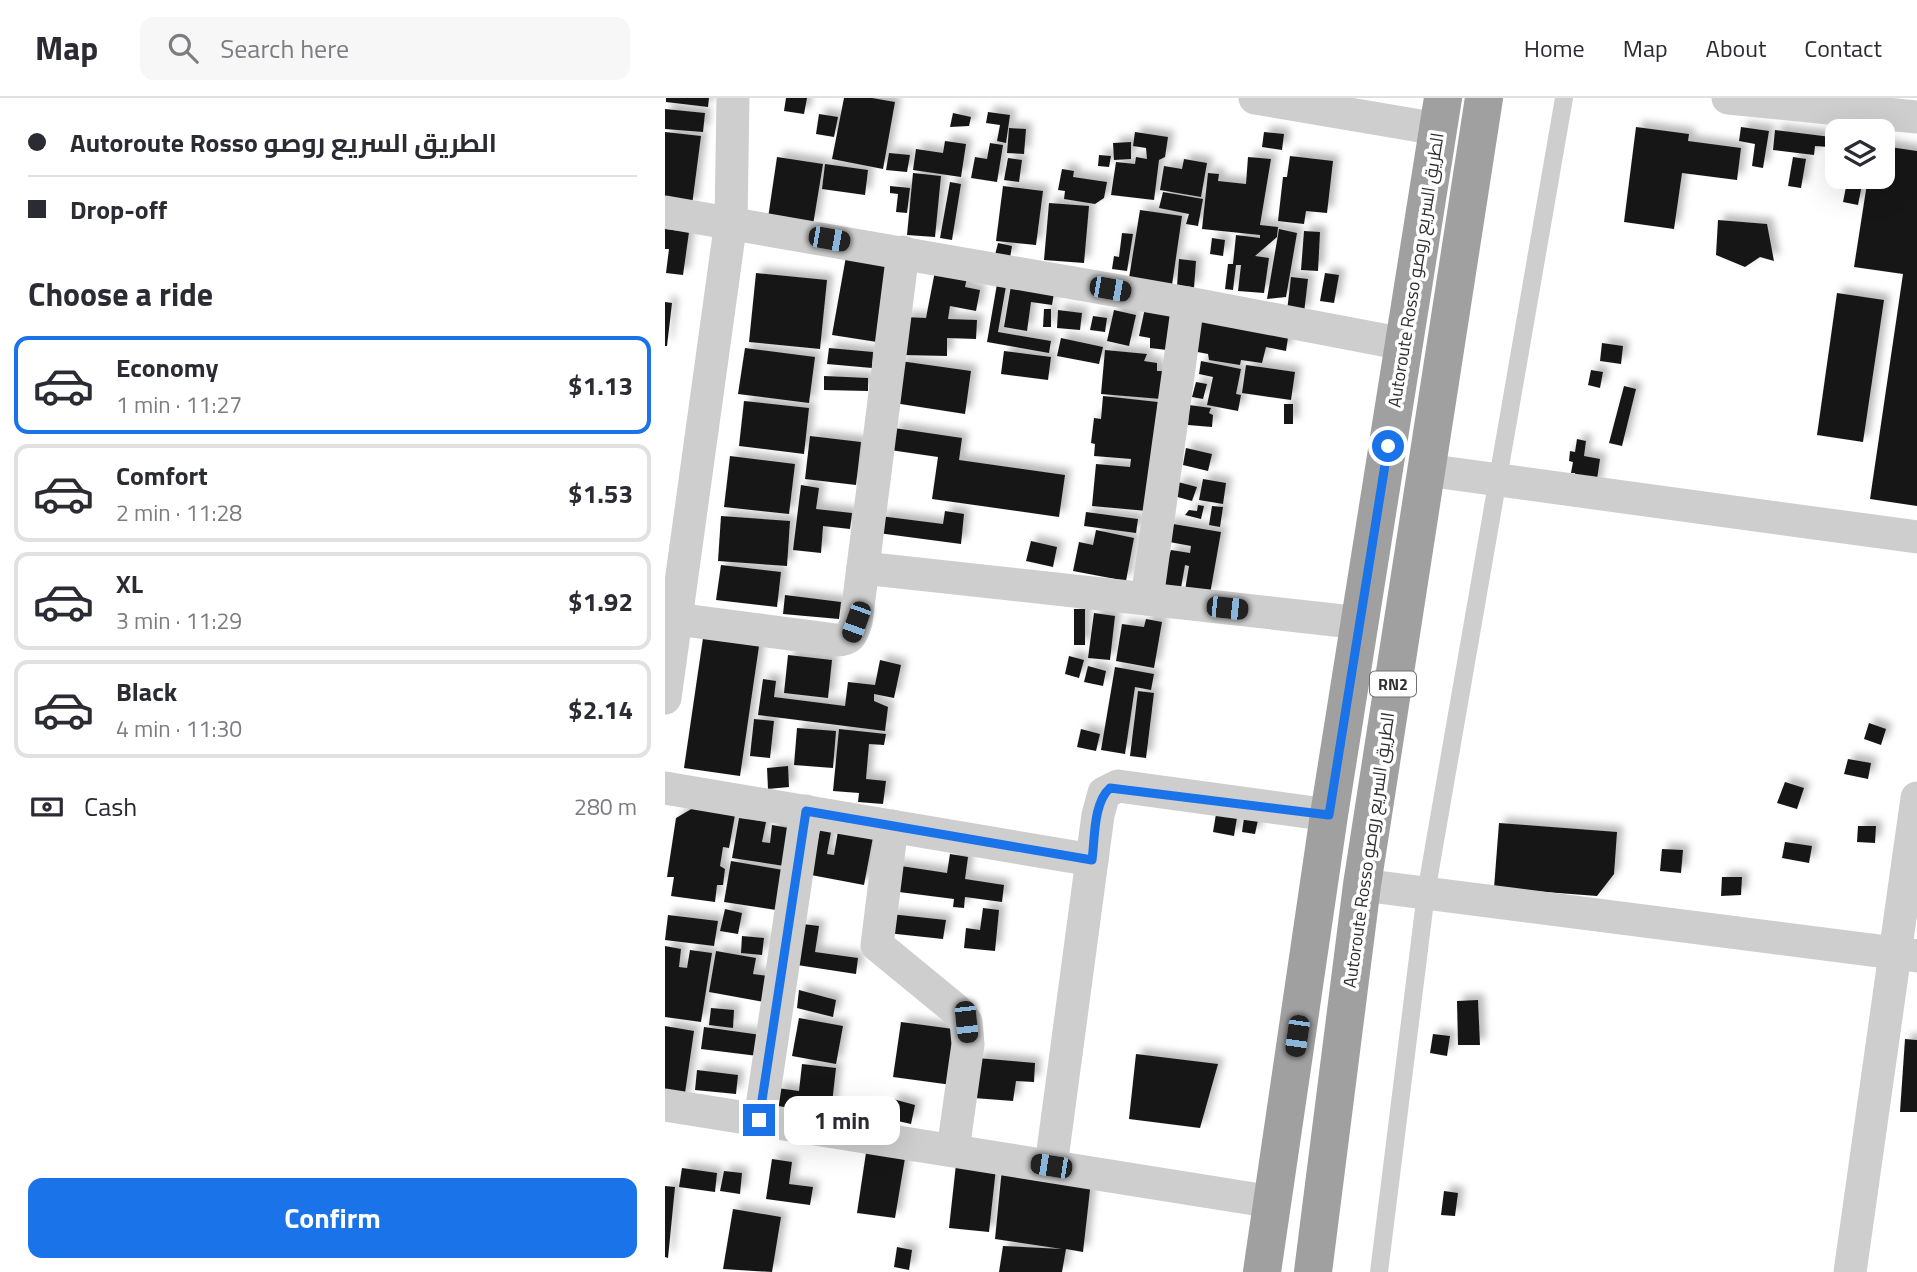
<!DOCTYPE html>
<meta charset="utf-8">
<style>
:root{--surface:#fff;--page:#f7f7f7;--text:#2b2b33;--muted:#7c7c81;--line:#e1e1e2;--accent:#1a73e8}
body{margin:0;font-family:"Titillium Web",Cairo,sans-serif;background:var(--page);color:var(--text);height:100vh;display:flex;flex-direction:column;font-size:26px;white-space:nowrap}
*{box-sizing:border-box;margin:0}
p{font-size:23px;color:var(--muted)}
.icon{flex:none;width:38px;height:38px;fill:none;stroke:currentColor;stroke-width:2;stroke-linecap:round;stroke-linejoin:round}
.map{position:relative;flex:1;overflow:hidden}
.sheet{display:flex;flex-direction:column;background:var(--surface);width:665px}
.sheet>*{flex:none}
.banner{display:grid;align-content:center;height:154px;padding:0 28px;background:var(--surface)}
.tools{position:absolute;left:1160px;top:21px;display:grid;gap:14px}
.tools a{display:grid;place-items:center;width:70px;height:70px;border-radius:14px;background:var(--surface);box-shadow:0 7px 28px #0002;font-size:35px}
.end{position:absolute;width:32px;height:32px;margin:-16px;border:9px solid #1a73e8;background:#fff;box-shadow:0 0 0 4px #fff}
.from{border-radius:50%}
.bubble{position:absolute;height:49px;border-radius:14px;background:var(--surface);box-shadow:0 7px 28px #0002;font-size:23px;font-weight:700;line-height:49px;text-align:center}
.car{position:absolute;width:21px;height:42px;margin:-21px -10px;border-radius:9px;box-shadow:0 0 5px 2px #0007;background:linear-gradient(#222 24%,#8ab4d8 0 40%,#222 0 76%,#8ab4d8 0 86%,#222 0)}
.banner b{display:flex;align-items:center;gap:24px;height:66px;font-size:26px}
.banner b+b{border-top:2px solid var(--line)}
.banner i{width:18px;height:18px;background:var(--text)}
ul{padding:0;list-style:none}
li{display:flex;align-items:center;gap:21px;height:98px;margin:0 14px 10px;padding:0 14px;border:4px solid var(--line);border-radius:14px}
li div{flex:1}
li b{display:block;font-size:26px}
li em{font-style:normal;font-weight:700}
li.current{border-color:var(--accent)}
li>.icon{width:63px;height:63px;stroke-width:1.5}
h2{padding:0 28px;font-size:32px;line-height:84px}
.pay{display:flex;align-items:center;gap:18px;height:77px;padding:0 28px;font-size:26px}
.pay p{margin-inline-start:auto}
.action{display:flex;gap:14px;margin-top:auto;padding:14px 28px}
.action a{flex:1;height:80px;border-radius:14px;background:var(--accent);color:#fff;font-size:28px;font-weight:700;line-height:80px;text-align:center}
header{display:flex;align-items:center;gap:42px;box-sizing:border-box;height:98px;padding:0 35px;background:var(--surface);border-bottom:2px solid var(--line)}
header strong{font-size:33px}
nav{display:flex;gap:38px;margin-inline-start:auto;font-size:24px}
.search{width:490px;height:63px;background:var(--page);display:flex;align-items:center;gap:18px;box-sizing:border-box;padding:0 24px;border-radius:14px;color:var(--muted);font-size:26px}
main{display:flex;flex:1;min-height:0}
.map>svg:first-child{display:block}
.building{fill:#181818;filter:url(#shadow)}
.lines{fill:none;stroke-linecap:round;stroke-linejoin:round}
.service{stroke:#cecece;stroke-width:18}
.minor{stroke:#cecece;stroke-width:33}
.trunk{stroke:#a0a0a0;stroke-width:38}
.route{stroke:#1a73e8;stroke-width:9}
.labels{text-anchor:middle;stroke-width:7;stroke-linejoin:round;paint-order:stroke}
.shield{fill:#fff;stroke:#6f6f6f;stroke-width:2}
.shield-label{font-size:16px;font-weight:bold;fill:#313131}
.street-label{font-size:18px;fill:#313131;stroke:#fff}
</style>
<header>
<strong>Map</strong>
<div class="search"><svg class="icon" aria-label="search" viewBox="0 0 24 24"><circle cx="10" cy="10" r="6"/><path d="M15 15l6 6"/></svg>Search here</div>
<nav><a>Home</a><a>Map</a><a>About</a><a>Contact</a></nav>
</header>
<main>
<section class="sheet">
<div class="banner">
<b><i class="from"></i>Autoroute Rosso الطريق السريع روصو</b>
<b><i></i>Drop-off</b>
</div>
<h2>Choose a ride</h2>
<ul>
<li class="current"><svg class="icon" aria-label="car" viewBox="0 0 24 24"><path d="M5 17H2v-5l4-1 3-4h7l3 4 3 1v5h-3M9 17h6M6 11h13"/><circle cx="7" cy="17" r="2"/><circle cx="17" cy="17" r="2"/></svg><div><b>Economy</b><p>1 min · 11:27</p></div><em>$1.13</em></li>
<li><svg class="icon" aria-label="car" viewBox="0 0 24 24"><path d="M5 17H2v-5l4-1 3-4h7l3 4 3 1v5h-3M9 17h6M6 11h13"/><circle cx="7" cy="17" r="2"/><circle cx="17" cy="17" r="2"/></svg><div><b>Comfort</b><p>2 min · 11:28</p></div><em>$1.53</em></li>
<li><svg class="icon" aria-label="car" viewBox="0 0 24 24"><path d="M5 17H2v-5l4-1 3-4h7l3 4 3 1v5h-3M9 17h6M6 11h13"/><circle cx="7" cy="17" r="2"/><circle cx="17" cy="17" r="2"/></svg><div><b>XL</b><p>3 min · 11:29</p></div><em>$1.92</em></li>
<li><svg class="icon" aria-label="car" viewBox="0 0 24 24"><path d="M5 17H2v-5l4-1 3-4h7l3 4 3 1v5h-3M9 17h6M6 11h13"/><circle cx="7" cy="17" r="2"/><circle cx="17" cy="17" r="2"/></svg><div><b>Black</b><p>4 min · 11:30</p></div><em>$2.14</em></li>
</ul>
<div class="pay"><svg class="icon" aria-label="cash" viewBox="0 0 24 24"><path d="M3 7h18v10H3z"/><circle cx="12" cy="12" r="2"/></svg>Cash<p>280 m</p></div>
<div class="action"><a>Confirm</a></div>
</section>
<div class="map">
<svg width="1252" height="1174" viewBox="0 0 1252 1174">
<defs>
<filter id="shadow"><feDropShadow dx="6" dy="-6" stdDeviation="3.5" flood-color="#0004"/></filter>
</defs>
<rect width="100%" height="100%" fill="#fff"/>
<g class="building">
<path d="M1 0H44L43 9 1 4Z"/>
<path d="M121 0H142L139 16 119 13Z"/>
<path d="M179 0H207L230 4 218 71 167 61Z"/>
<path d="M0 11 40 15 38 34 0 31Z"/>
<path d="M323 14 345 17 341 45 332 43 335 27 321 25Z"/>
<path d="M288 15 306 19 304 28 285 29Z"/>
<path d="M154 16 173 19 169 39 151 36Z"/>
<path d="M971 29 1024 36 1023 43 1076 50 1072 82 1017 75 1009 131 959 124Z"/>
<path d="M1076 29 1104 33 1098 70 1087 68 1090 46 1074 43Z"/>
<path d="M344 30 361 31 359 56 342 55Z"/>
<path d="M1110 32 1166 39 1164 49 1150 48 1149 57 1108 52Z"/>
<path d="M0 34 36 38 27 107 0 104Z"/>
<path d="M470 34 503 39 500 59 494 62 489 102 446 97 451 64 470 66 471 59 482 61 481 50 468 48Z"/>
<path d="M599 34 619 36 617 52 597 49Z"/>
<path d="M280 43 301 46 296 79 248 72 251 51 278 55Z"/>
<path d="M466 44V61L449 62 448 45Z"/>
<path d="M325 45 338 47 332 84 306 80 310 59 322 61Z"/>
<path d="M1218 48 1252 53V408L1205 401 1238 176 1189 169 1203 79H1218Z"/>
<path d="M224 55 245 57 242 74 221 72Z"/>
<path d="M434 57 446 58 444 69 433 68Z"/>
<path d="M625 58 668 63 662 115 641 113 639 126 613 123 618 79H622Z"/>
<path d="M112 59 158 66 148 127 103 120Z"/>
<path d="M583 59 606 61 595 127 613 129 612 139 590 158 604 160 599 195 573 193 576 167H571L568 192 560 191 563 166H568L571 137 595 140V137L537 131 543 75 554 76 553 83 581 86Z"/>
<path d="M1128 59 1141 61 1136 90 1123 88Z"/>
<path d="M343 60 357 62 354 84 339 82Z"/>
<path d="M519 61 542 65 536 99 495 92 499 68 517 71Z"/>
<path d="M160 66 203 72 200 97 157 91Z"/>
<path d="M397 71 409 73 408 79 442 84 439 100 430 106 399 101 400 93 393 92Z"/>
<path d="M248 75 276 78 270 139 242 137Z"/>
<path d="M1183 79 1198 81 1193 107 1178 104Z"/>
<path d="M285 84 296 86 287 142 275 140Z"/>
<path d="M225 88 245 90 242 115 231 114 233 96 225 95Z"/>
<path d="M338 88 378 93 371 147 331 143Z"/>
<path d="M498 94 538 101 533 128 521 126 524 116 494 110Z"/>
<path d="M384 105 424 108 419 165 379 162Z"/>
<path d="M475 112 517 118 507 187 464 180Z"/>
<path d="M1053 122 1102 126 1109 163 1095 159 1080 169 1051 157Z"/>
<path d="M0 131 24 134 18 177 1 175 4 151H0Z"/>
<path d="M614 131 632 135 621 199 602 201Z"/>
<path d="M639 133 655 134 653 173 636 172Z"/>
<path d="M457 135 468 136 462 173 447 171 449 158 454 159Z"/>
<path d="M547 140 560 142 558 158 545 156Z"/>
<path d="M333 145 347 148 345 160 330 157Z"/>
<path d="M182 153 226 161 212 244 167 237Z"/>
<path d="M514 161 531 163 529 190 512 188Z"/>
<path d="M270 173 302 179 300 189 315 192 311 213 285 208 283 221 312 222 311 241 282 240V258L238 257 239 219 261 220Z"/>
<path d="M91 175 162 182 155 251 84 244Z"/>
<path d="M660 175 674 177 669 205 655 203Z"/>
<path d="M626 179 643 181 639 215 622 213Z"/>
<path d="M347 182 390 189 387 207 366 204 362 233 339 229Z"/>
<path d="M332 186 341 188 333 234 386 243 384 255 322 244Z"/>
<path d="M1172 195 1219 202 1198 344 1152 337Z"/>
<path d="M0 204 7 205 2 248H0Z"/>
<path d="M480 210 508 211 502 252 485 250V240L474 238Z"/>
<path d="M379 211H386V229H378Z"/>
<path d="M393 212 417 215 415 232 392 230Z"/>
<path d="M449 212 471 217 464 248 442 243Z"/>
<path d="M529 216 624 233 621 253 601 249 597 265 576 262 575 267 544 262 543 256 522 252Z"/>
<path d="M428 218 442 220 440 234 425 232Z"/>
<path d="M396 240 438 249 434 266 392 258Z"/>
<path d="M937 245 958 248 956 266 935 263Z"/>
<path d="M80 250 150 259 144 305 73 296Z"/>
<path d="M164 250 208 254 207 270 162 266Z"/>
<path d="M440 252 482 256 479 263 492 265V273H498L496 301 436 296Z"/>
<path d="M339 253 386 259 383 282 336 276Z"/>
<path d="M235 263 306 273 300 316 229 305Z"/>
<path d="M536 263 576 271 571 296 576 297 573 313 542 307 548 279 534 276Z"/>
<path d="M581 267 630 274 626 302 577 295Z"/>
<path d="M926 272 938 274 935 290 923 287Z"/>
<path d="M159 278 203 280V293L159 292Z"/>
<path d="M531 284 542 286 538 301 527 299Z"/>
<path d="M959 288 971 291 957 348 944 345Z"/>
<path d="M438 298 493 304 482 413 427 408 431 366 465 369 466 361 429 358 430 346 426 345 429 320 436 321Z"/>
<path d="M79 303 144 310 139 356 74 348Z"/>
<rect x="619" y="306" width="9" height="20"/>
<path d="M524 307 546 310 544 315 548 317 547 329 523 327Z"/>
<path d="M229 330 297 340 294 362 400 377 394 419 267 401 273 359 225 352Z"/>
<path d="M145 338 196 344 191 387 140 381Z"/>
<path d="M912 341 921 343 919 358 935 361 931 388 909 384 910 375H906L908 364 904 363 905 353 910 354Z"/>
<path d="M521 350 547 356 543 373 518 367Z"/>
<path d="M65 358 130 366 124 416 59 409Z"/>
<path d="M538 381 561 385 558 406 534 402Z"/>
<path d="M513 384 532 389 527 403 509 398Z"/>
<path d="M136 387 154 390 151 411 187 415 185 431 158 428 156 455 128 452Z"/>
<path d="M533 407 539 408 536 421 520 417 524 412 532 413Z"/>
<path d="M547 408 558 409 555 429 544 427Z"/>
<path d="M280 413 299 416 296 446 213 435 215 418 278 426Z"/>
<path d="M421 414 473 421 471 435 419 428Z"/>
<path d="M56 418 125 423 122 468 53 463Z"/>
<path d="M502 425 556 434 545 496 520 492 524 468 520 467 516 490 494 486 506 452 525 455 526 448 499 443Z"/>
<path d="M431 432 469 440 461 483 408 473 414 444 428 447Z"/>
<path d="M366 443 392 449 388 469 361 463Z"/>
<path d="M56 467 116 474 112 509 51 502Z"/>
<path d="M120 497 176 504 174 521 118 516Z"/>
<rect x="409" y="511" width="11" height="36"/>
<path d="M429 515 450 518 445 562 423 560Z"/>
<path d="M481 521 497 524 489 570 451 563 457 526 479 529Z"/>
<path d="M38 540 94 548 75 678 19 670Z"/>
<path d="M123 557 167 562 163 600 119 595Z"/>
<path d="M404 558 419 562 414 580 400 576Z"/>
<path d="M215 562 236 567 229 600 209 596V603L223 609 220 633 93 617 98 581 111 583 109 599 180 608 183 584 210 587Z"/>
<path d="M423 568 441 573 438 588 419 584Z"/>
<path d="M450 569 489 576 486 592 470 589 460 656 436 652Z"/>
<path d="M473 593 489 595 481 660 465 658Z"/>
<path d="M89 621 109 623 105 660 85 658Z"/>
<path d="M1204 625 1221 631 1216 647 1199 641Z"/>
<path d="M132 630 171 633 168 670 129 667Z"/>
<path d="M174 631 221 636 219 647 204 646 201 681 221 683 218 706 193 704 194 695 168 693Z"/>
<path d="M416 631 435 636 431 653 412 649Z"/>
<path d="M1183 661 1206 665 1203 681 1179 676Z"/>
<path d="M123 668 124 689 103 691 102 670Z"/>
<path d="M1120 684 1139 690 1132 711 1112 705Z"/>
<path d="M28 710 70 717 64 750 58 749 55 768 60 771 58 787H52L50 804 6 798 9 779H2L11 720Z"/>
<path d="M552 710 573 713 569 738 548 734Z"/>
<path d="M74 720 101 724 97 744 105 745 107 727 124 730 119 768 67 760Z"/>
<path d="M579 720 593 722 590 736 577 734Z"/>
<path d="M834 725 952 734 949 776 932 798 829 790Z"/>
<path d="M1193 728H1211L1210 745 1192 744Z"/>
<path d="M155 731 166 734 162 756 169 757 173 733 208 739 199 787 146 777Z"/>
<path d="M1120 744 1147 748 1144 765 1117 760Z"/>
<path d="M997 751 1018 752 1016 775 995 773Z"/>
<path d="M285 756 303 759 300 781 339 787 337 804 300 799 299 810 288 809 289 801 226 793 229 767 282 775Z"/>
<path d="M66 763 118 772 111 812 59 804Z"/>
<path d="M1057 779H1077L1076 797 1056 798Z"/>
<path d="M318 810 334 812 330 853 299 850 301 830 315 832Z"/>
<path d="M60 811 77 815 73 836 55 833Z"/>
<path d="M225 816 281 822 278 841 222 835Z"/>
<path d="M3 817 53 823 49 848 0 842Z"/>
<path d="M138 826 154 828 150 854 193 860 191 876 132 867Z"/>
<path d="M77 838 99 840 97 857 76 855Z"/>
<path d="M0 848 16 851 14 869 22 870 25 852 47 855 36 924 0 919Z"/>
<path d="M51 853 91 860 88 876 103 878 99 904 44 894Z"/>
<path d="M134 892 171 902 168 919 132 910Z"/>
<path d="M813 902 815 947H793L792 903Z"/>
<path d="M46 910 69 912 68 930 44 927Z"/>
<path d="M134 920 178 928 171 966 127 958Z"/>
<path d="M236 924 296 932 287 987 228 979Z"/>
<path d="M0 928 29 933 19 1002 0 999Z"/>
<path d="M39 929 96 937 93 958 36 951Z"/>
<path d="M768 936 785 938 782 958 765 955Z"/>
<path d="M1240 941 1252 942V1014H1235Z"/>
<path d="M471 956 553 966 535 1030 464 1021Z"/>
<path d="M312 960 370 965 369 984 351 983 348 1003 309 1000Z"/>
<path d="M137 966 171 970 166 1014 110 1008 112 990 134 993Z"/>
<path d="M32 972 73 977 71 996 30 992Z"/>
<path d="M228 1001 250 1007 246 1026 224 1021Z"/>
<path d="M202 1048 241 1054 230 1120 192 1115Z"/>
<path d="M107 1061 127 1064 124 1086 148 1089 145 1107 101 1101Z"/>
<path d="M291 1066 331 1070 324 1134 284 1130Z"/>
<path d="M17 1070 52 1075 50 1094 14 1089Z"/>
<path d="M337 1070 426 1083 418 1154 401 1151 397 1174H334L338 1148 397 1151 330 1141Z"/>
<path d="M59 1073 77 1075 75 1096 55 1093Z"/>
<path d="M0 1088 10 1089 3 1160 0 1159Z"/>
<path d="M779 1093 793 1095 790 1118 776 1117Z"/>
<path d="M68 1111 116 1119 107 1174 58 1171Z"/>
<path d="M232 1149 247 1152 244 1172 229 1169Z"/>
</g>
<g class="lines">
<path class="service" d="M714 1174 761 795 899 0"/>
<g class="minor">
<path d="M590 0 773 31"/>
<path d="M1063 0 1252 19"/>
<path d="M0 114 523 205 739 246"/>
<path d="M523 205 482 501 696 525"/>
<path d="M761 372 1252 439"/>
<path d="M198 470 482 501"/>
<path d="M11 521 171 542C185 542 187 537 191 524L238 154"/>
<path d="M0 600 66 123 68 0"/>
<path d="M0 690 427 762"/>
<path d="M227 728 212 847 290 911 301 924 303 946 288 1052"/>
<path d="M697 787 1252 858"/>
<path d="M0 1007 608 1104"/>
<path d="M95 1022 141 713"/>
<path d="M386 1068 433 717 439 695 453 688 664 717"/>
<path d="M1185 1174 1252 700"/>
</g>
<g class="trunk">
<path d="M597 1174 664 717 778 0"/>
<path d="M648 1174 697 787 819 0"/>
</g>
</g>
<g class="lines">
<path class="route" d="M94 1022 141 713 427 762C430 741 428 705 445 690L664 717 723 348"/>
</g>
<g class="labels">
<rect class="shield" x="705" y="573.5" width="46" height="25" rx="5"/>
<g class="shield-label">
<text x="728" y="592">RN2</text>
</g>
<g class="street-label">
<text transform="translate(751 172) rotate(-81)" y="6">Autoroute Rosso الطريق السريع روصو</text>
<text transform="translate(704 752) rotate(-82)" y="6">Autoroute Rosso الطريق السريع روصو</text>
</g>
</g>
</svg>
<div class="tools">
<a><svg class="icon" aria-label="layers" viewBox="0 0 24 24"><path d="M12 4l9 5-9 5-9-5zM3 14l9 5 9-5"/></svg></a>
</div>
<i class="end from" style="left:723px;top:348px"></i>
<i class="end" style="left:94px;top:1022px"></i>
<div class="bubble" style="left:119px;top:998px;width:116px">1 min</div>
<i class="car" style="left:164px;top:141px;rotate:100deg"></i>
<i class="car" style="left:445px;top:191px;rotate:100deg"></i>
<i class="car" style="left:562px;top:510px;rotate:96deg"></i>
<i class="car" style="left:191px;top:524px;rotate:200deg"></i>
<i class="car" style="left:301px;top:924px;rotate:174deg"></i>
<i class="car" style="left:632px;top:938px;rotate:188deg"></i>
<i class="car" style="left:386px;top:1068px;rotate:279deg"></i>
</div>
</main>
